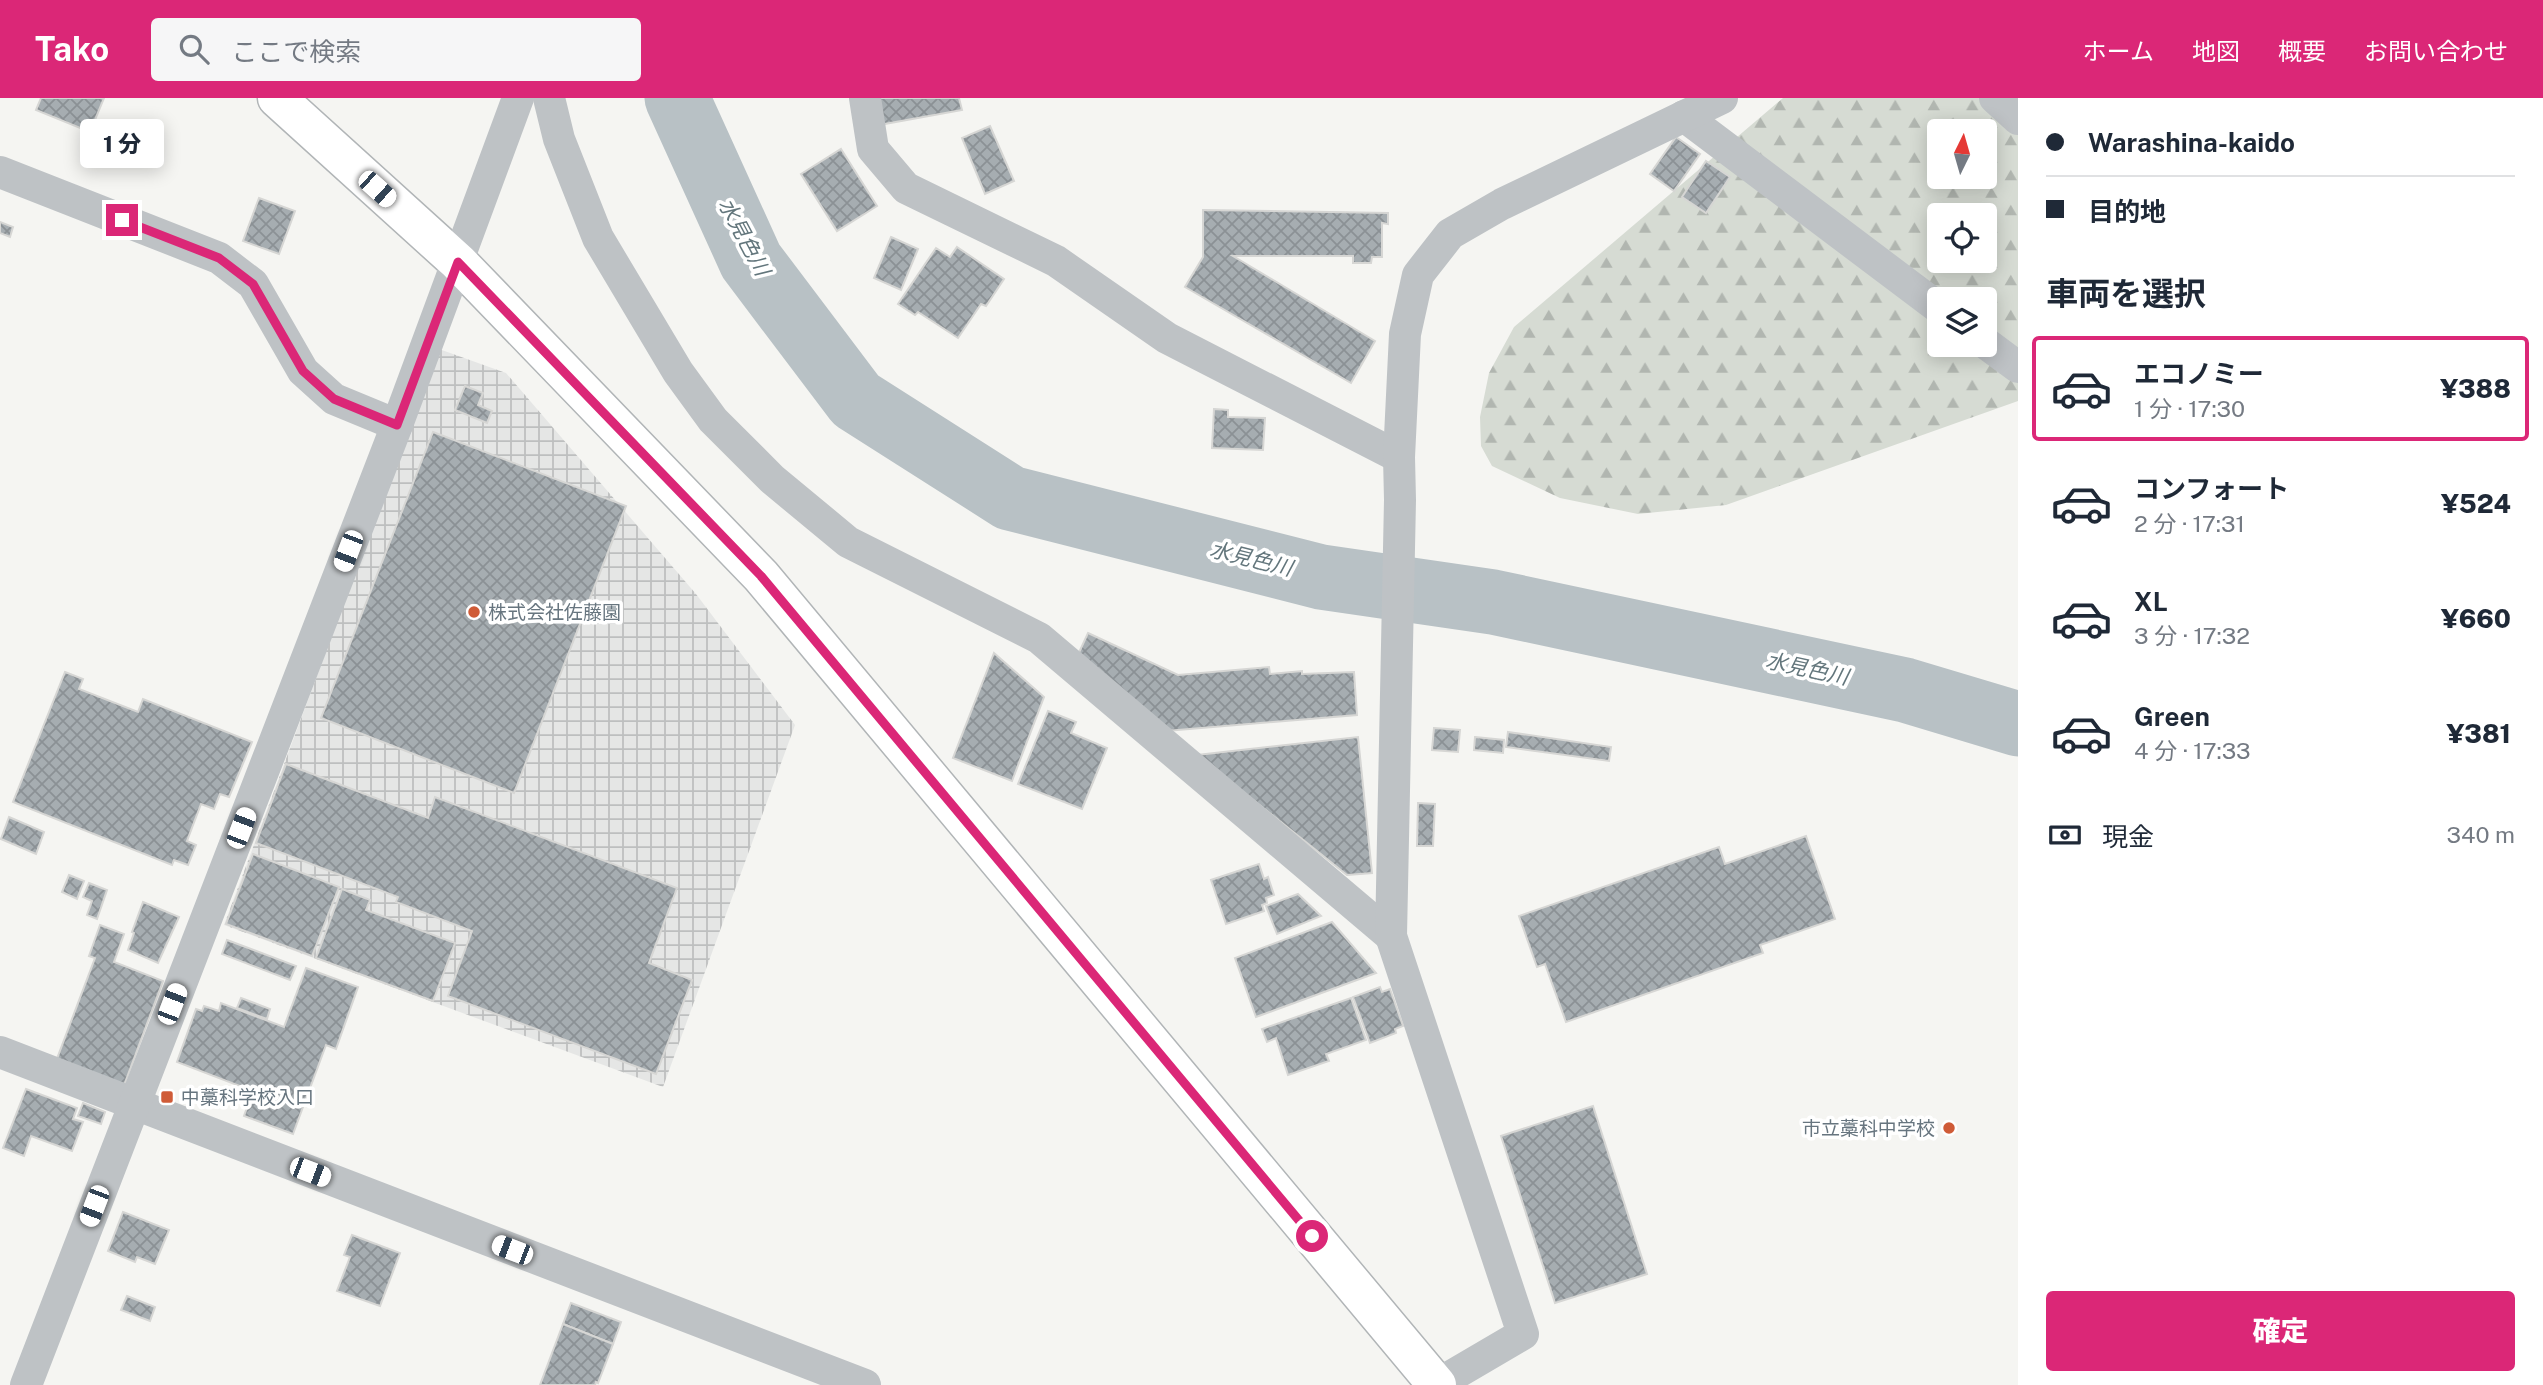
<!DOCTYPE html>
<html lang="ja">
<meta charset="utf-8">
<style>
:root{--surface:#fff;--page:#f6f6f7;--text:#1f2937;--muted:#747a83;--line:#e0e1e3;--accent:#db2777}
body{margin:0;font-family:"Public Sans","Noto Sans JP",sans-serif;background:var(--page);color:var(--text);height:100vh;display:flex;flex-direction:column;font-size:26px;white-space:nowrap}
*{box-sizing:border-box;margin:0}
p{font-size:23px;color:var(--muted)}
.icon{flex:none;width:38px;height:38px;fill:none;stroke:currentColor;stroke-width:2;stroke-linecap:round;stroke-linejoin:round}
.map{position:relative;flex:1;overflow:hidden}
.drawer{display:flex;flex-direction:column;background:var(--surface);width:525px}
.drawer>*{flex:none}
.guide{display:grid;align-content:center;height:154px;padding:0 28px;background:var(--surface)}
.needle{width:46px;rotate:5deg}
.controls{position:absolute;left:1927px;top:21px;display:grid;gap:14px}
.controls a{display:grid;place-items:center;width:70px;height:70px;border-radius:7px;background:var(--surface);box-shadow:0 4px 18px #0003;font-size:35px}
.end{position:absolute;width:32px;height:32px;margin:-16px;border:9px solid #db2777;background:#fff;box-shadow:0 0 0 4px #fff}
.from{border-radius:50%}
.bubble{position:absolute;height:49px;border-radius:7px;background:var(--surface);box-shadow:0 4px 18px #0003;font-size:23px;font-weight:800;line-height:49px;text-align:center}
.car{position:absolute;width:21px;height:42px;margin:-21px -10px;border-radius:9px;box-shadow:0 0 5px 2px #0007;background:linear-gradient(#fff 24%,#345 0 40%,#fff 0 76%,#345 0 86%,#fff 0)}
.guide b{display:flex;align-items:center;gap:24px;height:66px;font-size:26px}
.guide b+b{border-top:2px solid var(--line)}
.guide i{width:18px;height:18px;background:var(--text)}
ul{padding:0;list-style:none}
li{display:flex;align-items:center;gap:21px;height:105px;margin:0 14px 10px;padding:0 14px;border:4px solid transparent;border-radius:7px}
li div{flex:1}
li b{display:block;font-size:26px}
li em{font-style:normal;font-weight:800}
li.active{border-color:var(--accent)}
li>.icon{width:63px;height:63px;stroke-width:1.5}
h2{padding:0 28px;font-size:32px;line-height:84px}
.pay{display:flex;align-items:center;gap:18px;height:77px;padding:0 28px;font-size:26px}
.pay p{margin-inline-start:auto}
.button{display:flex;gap:14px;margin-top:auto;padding:14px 28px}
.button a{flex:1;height:80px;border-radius:7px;background:var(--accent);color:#fff;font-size:28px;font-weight:800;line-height:80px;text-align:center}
header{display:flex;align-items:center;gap:42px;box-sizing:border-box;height:98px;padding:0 35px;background:var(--accent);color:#fff}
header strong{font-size:33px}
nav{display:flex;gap:38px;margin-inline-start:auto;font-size:24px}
.search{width:490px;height:63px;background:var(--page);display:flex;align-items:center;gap:18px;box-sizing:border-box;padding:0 24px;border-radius:7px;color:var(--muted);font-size:26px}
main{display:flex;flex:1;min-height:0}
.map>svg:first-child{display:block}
.industrial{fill:url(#industrial-grid)}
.forest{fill:url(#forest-firs);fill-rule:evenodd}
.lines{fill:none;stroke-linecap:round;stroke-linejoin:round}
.river{stroke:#b8c1c5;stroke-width:65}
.building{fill:url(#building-cross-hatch);stroke:#d6d6d4;stroke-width:2}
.highway-casing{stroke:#b1b5b7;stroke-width:41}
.street{stroke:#bec2c5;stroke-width:32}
.highway{stroke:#fff;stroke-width:38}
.route{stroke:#db2777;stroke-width:9}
.poi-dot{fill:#cf5b37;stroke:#fff;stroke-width:2.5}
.labels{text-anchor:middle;stroke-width:7;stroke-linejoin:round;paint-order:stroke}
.poi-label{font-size:19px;fill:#67757f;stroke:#fff;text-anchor:start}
.water-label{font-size:21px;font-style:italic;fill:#63767c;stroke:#fff}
</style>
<header>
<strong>Tako</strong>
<div class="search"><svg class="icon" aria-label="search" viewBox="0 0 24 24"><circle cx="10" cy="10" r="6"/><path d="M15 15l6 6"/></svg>ここで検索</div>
<nav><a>ホーム</a><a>地図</a><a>概要</a><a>お問い合わせ</a></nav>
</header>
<main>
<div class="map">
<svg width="2018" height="1287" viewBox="0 0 2018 1287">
<defs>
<pattern id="industrial-grid" width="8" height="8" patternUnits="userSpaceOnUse" patternTransform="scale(1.75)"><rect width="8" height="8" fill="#e5e6e5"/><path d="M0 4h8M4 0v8" fill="none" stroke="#bdbfbf"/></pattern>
<pattern id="forest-firs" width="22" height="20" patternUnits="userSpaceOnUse" patternTransform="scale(1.75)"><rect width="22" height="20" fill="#d6dbd3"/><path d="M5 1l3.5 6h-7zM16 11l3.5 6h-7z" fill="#b1b6b0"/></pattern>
<pattern id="building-cross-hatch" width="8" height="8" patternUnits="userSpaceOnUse" patternTransform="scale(1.75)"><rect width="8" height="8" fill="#a6adb1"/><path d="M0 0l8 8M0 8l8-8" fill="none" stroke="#8b9195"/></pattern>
</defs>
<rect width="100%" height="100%" fill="#f5f5f2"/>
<path class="industrial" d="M439 251 506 275 696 496 795 627 663 989 224 827Z"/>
<path class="forest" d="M1783 0H2018V303L1726 407 1638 416 1560 400 1492 368 1481 348 1480 319 1489 275 1514 229ZM1939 33H1984V79H1939ZM1939 117H1984V163H1939ZM1939 201H1984V247H1939Z"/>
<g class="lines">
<path class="river" d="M677 0 751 163 856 302 1010 400 1321 479 1493 504 1905 592 2018 626"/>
</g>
<g class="building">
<path d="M41 0H104L90 34 36 12Z"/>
<path d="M874 0H959L962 12 879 27Z"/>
<path d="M990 28 1014 83 985 96 962 40Z"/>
<path d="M1676 39 1700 56 1674 93 1650 76Z"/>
<path d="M841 51 877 108 837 133 801 76Z"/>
<path d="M1706 63 1730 79 1706 115 1682 99Z"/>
<path d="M259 100 295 113 279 156 243 143Z"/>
<path d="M1203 112 1388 115V126L1382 125V159H1372L1371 165H1353V158H1233L1375 243 1351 285 1185 189 1203 159Z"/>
<path d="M0 124 13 129 10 139 0 135Z"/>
<path d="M891 139 918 151 901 192 874 180Z"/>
<path d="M957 149 1004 181 986 208 981 206 958 240 918 214 915 217 898 206 936 150 950 159Z"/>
<path d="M465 288 483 295 478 307 492 313 487 325 455 312Z"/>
<path d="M1214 311 1228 312V319L1265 320 1263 352 1212 350Z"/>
<path d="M433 334 626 408 514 695 321 620Z"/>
<path d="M1088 535 1178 577 1269 569 1270 576 1302 573V576L1354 574 1357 617 1166 633 1076 561Z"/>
<path d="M994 555 1044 599 1012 683 953 660Z"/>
<path d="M65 574 83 581 79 591 138 614 143 601 252 644 229 699 220 696 214 711 201 706 187 743 196 747 188 767 174 762 172 767 13 704Z"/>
<path d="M1048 613 1076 624 1071 635 1107 650 1082 711 1018 686Z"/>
<path d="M1434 630 1460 632 1458 654 1432 652Z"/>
<path d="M1508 634 1611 649 1609 663 1506 649Z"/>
<path d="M1358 639 1372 775 1347 777 1197 657Z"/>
<path d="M1475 639 1504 642 1503 655 1474 652Z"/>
<path d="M286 666 428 720 435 699 677 790 649 865 692 882 656 976 448 898 472 833 396 804 398 799 256 745Z"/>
<path d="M1418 705 1435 706 1433 748H1417Z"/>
<path d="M9 719 44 734 36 756 1 741Z"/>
<path d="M1806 738 1835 821 1760 847 1763 855 1566 924 1545 866 1537 869 1519 818 1719 749 1725 766Z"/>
<path d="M253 756 339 789 312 858 226 826Z"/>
<path d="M1259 766 1264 781 1268 779 1274 797 1266 800 1267 805 1262 807 1264 813 1226 826 1211 782Z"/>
<path d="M69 777 84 783 77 801 62 794Z"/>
<path d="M89 785 107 792 97 821 87 817 92 803 83 799Z"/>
<path d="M342 791 370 802 366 812 455 845 433 903 316 860Z"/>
<path d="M1298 796 1321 818 1277 836 1266 808Z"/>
<path d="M143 804 179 819 158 865 128 852 134 835 132 834Z"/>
<path d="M1332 824 1376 875 1256 919 1235 860Z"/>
<path d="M100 827 124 836 114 864 163 883 123 990 55 966 95 860 89 858Z"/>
<path d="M227 842 296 868 290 882 222 856Z"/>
<path d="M306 870 358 889 336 951 326 947 293 1036 244 1018 253 993 177 964 196 911 202 913 204 908 219 913 221 905 284 929Z"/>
<path d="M1380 889 1382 894 1390 891 1403 928 1395 931 1396 935 1370 945 1353 899Z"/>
<path d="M241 900 270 911 267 921 237 910Z"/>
<path d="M1351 900 1366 942 1326 956 1329 963 1288 977 1276 940 1267 944 1262 931Z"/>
<path d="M26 991 77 1010 73 1021 83 1024 72 1053 31 1038 24 1058 3 1050Z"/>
<path d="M83 1005 105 1014 101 1026 78 1018Z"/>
<path d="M1593 1008 1647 1176 1555 1205 1501 1038Z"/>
<path d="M123 1114 169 1132 155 1166 137 1159 135 1164 108 1153Z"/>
<path d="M352 1137 400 1155 380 1208 337 1193 350 1159 344 1157Z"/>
<path d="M127 1198 155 1209 150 1223 121 1212Z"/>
<path d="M571 1205 621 1224 613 1246 563 1226Z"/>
<path d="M563 1226 613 1246 598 1285 596 1284 595 1287H540Z"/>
</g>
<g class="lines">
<g class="highway-casing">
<path id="highway" d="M277 0 458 164 761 478 1437 1287"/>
</g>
<g class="street">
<path d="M549 0 559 41 598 140 678 274 713 322 772 381 848 444 1039 540 1391 838"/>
<path d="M865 0 873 51 906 90 1056 163 1167 240 1399 359"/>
<path d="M1995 0 2018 21"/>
<path d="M1684 18 1939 210"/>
<path d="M0 74 219 160 253 186 303 273 334 301 397 327"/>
<path d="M1984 244 2018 269"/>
<path d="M0 954 865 1287"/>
<path d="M26 1287 397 327 518 0"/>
<path d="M1436 1287 1523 1236 1391 838 1400 402 1399 359 1405 236 1418 177 1450 136 1502 106 1722 0"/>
</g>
<use href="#highway" class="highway"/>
</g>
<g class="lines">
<path class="route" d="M122 122 219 160 253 186 303 273 334 301 397 327 458 164 761 478 1312 1138"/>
</g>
<g class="poi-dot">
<circle cx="474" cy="514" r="7"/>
<rect x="160" y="992" width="14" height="14" rx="3.5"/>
<circle cx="1949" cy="1030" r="7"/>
</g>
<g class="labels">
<g class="poi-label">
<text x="488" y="521">株式会社佐藤園</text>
<text x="181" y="1006">中藁科学校入口</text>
<text x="1935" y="1037" text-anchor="end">市立藁科中学校</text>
</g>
<g class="water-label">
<text transform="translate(744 139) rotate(62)" y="7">水見色川</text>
<text transform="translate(1251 461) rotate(14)" y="7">水見色川</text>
<text transform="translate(1807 571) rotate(12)" y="7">水見色川</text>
</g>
</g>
</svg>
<div class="controls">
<a><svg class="needle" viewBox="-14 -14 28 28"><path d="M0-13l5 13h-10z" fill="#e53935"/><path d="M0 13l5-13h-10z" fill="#747a83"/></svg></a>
<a><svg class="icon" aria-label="locate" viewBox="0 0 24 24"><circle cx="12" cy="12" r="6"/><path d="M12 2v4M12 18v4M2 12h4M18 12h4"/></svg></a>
<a><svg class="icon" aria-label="layers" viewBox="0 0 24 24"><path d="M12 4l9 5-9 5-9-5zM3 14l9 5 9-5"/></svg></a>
</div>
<i class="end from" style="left:1312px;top:1138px"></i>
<i class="end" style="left:122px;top:122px"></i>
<div class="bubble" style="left:80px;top:21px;width:84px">1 分</div>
<i class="car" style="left:377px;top:91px;rotate:132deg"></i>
<i class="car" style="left:348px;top:453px;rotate:201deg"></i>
<i class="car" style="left:241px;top:730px;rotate:21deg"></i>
<i class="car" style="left:172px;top:906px;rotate:21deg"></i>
<i class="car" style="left:310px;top:1074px;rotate:111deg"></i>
<i class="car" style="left:94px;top:1108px;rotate:201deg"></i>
<i class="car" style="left:512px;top:1152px;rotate:291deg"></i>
</div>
<section class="drawer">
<div class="guide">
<b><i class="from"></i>Warashina-kaido</b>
<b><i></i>目的地</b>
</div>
<h2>車両を選択</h2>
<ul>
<li class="active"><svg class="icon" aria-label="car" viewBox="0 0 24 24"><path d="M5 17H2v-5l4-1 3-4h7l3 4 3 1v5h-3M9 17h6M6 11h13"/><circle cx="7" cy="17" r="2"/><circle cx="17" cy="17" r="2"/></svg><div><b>エコノミー</b><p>1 分 · 17:30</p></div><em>¥388</em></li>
<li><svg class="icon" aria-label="car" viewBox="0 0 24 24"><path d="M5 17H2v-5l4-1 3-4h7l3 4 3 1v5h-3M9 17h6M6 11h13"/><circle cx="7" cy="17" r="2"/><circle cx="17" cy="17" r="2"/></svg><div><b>コンフォート</b><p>2 分 · 17:31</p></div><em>¥524</em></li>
<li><svg class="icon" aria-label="car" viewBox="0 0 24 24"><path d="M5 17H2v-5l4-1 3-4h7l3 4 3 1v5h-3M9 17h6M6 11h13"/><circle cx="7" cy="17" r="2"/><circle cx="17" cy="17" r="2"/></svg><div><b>XL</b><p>3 分 · 17:32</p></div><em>¥660</em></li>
<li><svg class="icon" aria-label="car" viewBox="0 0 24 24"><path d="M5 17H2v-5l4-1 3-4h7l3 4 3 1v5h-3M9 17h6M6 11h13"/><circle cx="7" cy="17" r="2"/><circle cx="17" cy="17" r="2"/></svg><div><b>Green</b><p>4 分 · 17:33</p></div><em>¥381</em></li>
</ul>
<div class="pay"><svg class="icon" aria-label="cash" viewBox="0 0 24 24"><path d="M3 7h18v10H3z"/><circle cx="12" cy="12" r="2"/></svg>現金<p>340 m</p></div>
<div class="button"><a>確定</a></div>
</section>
</main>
